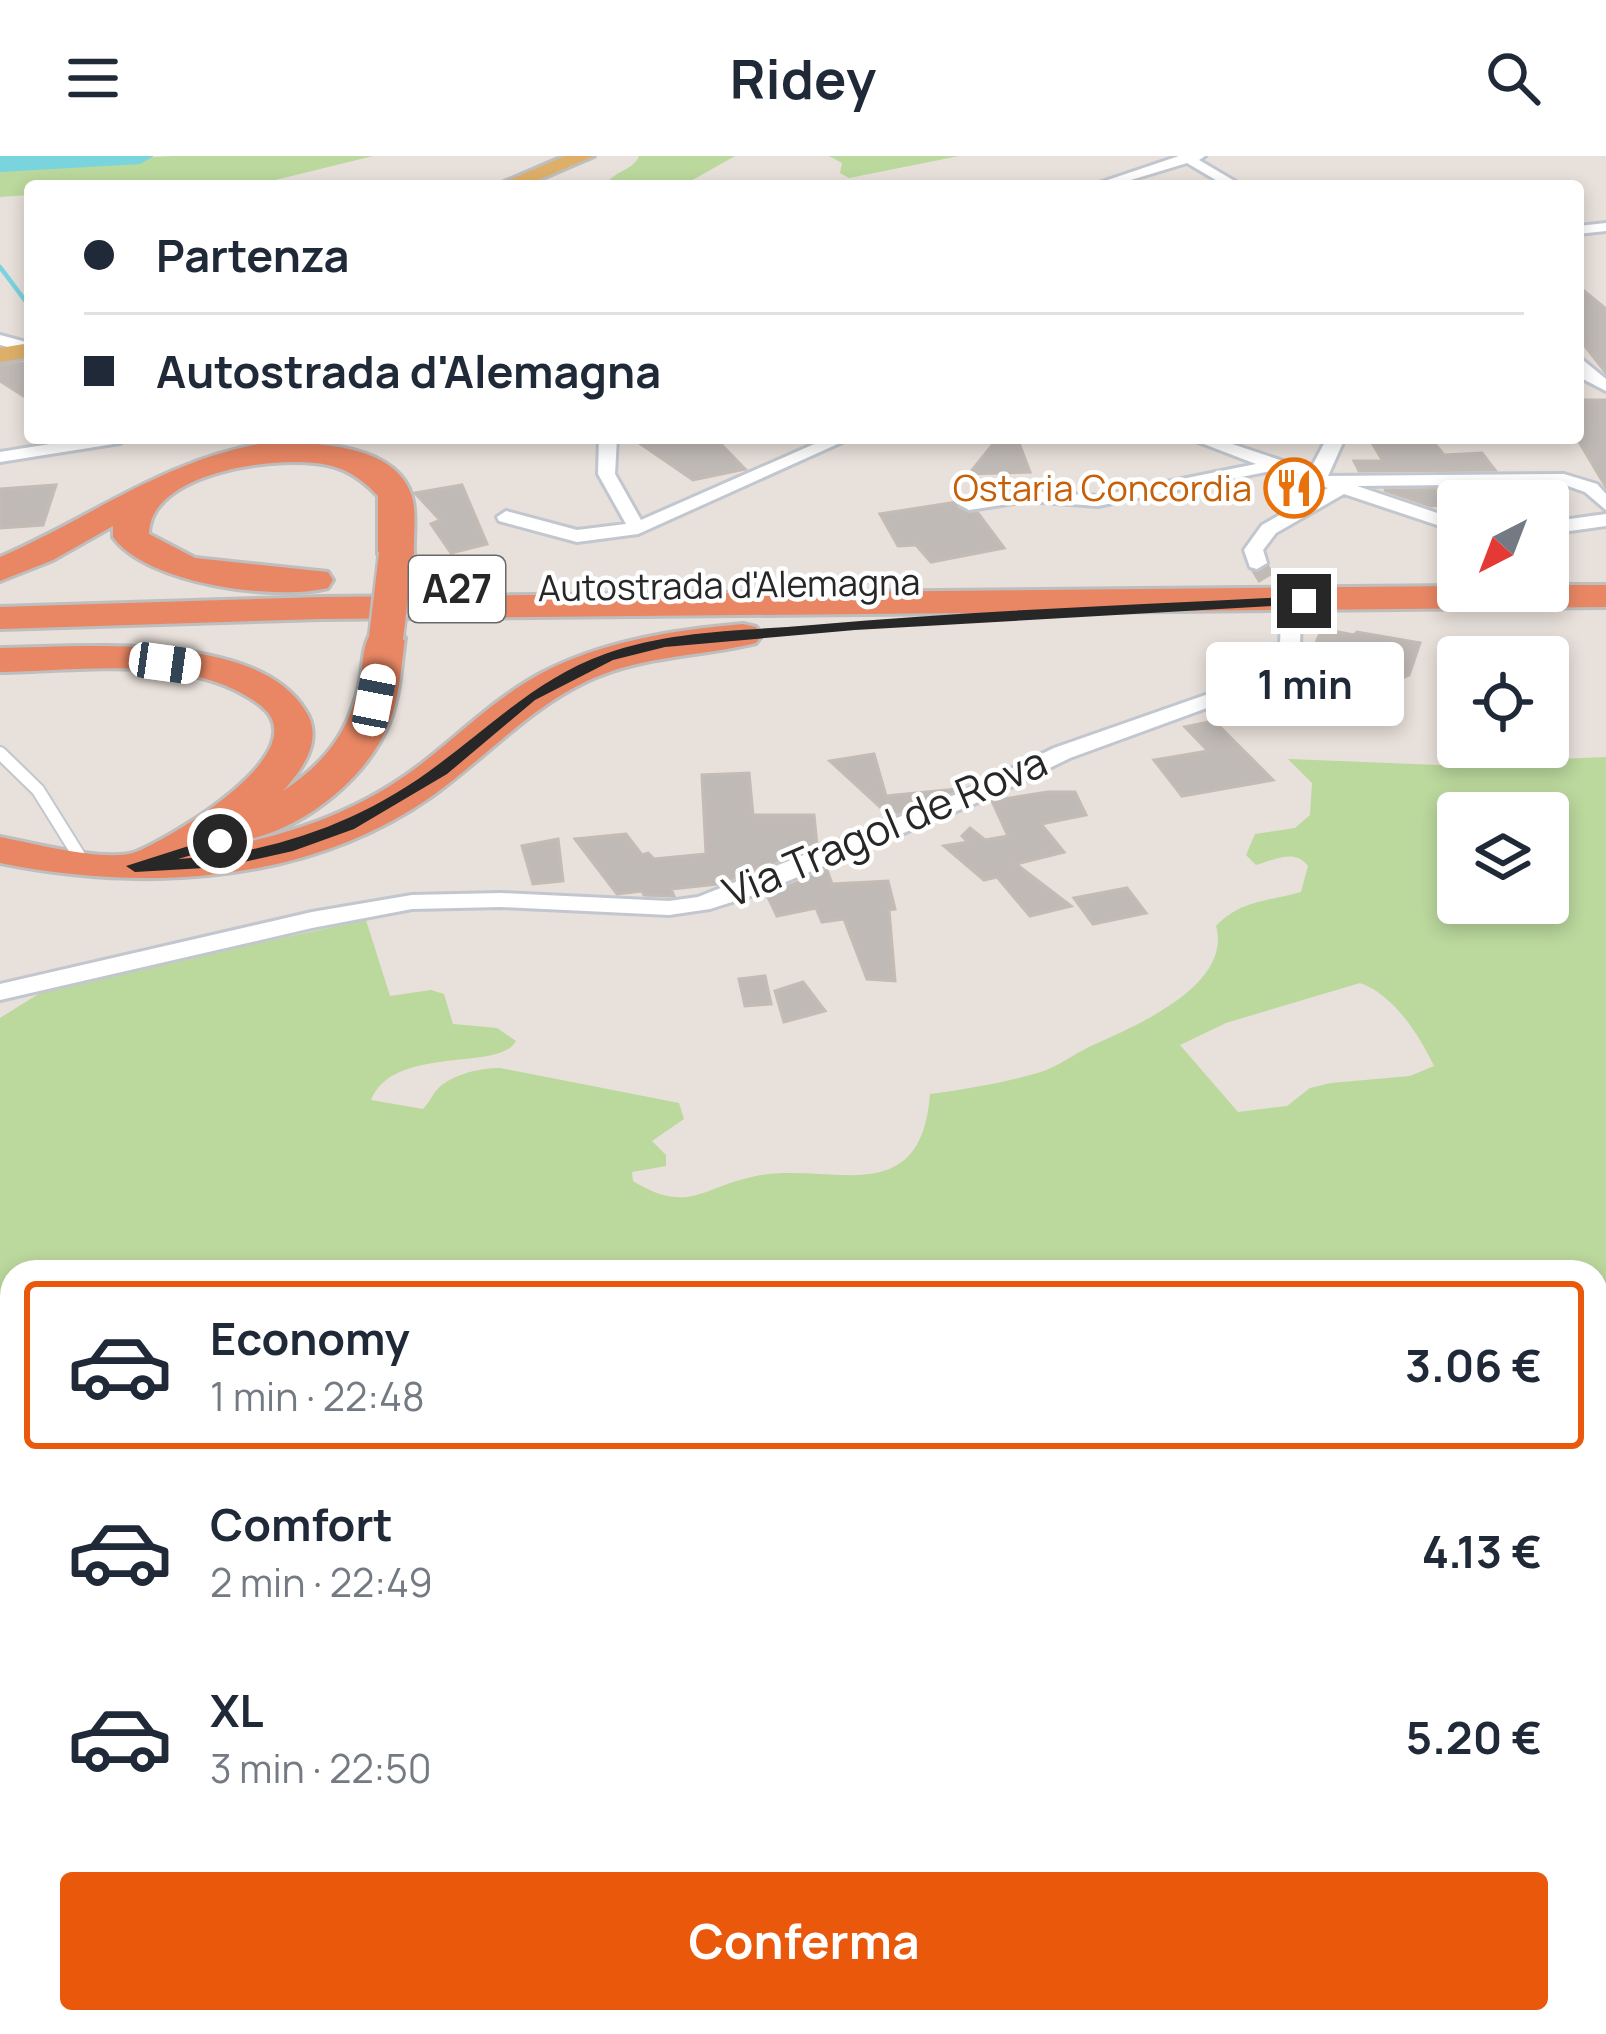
<!DOCTYPE html>
<html lang="it">
<meta charset="utf-8">
<style>
:root{--surface:#fff;--page:#f6f6f7;--text:#1f2937;--muted:#747a83;--line:#e0e1e3;--accent:#ea580c}
body{margin:0;font-family:Manrope,sans-serif;background:var(--page);color:var(--text);height:100vh;display:flex;flex-direction:column;font-size:45px;white-space:nowrap}
*{box-sizing:border-box;margin:0}
p{font-size:39px;color:var(--muted)}
.icon{flex:none;width:66px;height:66px;fill:none;stroke:currentColor;stroke-width:2;stroke-linecap:round;stroke-linejoin:round}
.map{position:relative;flex:1;overflow:hidden}
.drawer{position:absolute;left:0px;top:1104px;width:1608px;height:774px;display:flex;flex-direction:column;background:var(--surface);border-radius:36px 36px 0 0;box-shadow:0 6px 18px #0003}
.drawer>*{flex:none}
.hud{position:absolute;left:24px;top:24px;width:1560px;height:264px;border-radius:12px;box-shadow:0 6px 18px #0003;display:grid;align-content:center;height:264px;padding:0 60px;background:var(--surface)}
.needle{width:78px;rotate:222deg}
.buttons{position:absolute;left:1437px;top:324px;display:grid;gap:24px}
.buttons a{display:grid;place-items:center;width:132px;height:132px;border-radius:12px;background:var(--surface);box-shadow:0 6px 18px #0003;font-size:60px}
.end{position:absolute;width:54px;height:54px;margin:-27px;border:15px solid #272727;background:#fff;box-shadow:0 0 0 6px #fff}
.from{border-radius:50%}
.bubble{position:absolute;height:84px;border-radius:12px;background:var(--surface);box-shadow:0 6px 18px #0003;font-size:39px;font-weight:700;line-height:84px;text-align:center}
.car{position:absolute;width:36px;height:72px;margin:-36px -18px;border-radius:15px;box-shadow:0 0 9px 3px #0007;background:linear-gradient(#fff 24%,#345 0 40%,#fff 0 76%,#345 0 86%,#fff 0)}
.hud b{display:flex;align-items:center;gap:42px;height:114px;font-size:45px}
.hud b+b{border-top:3px solid var(--line)}
.hud i{width:30px;height:30px;background:var(--text)}
ul{padding:21px 0 0;list-style:none}
li{display:flex;align-items:center;gap:36px;height:168px;margin:0 24px 18px;padding:0 36px;border:6px solid transparent;border-radius:12px}
li div{flex:1}
li b{display:block;font-size:45px}
li em{font-style:normal;font-weight:700}
li.on{border-color:var(--accent)}
li>.icon{width:108px;height:108px;stroke-width:1.5}
.primary-button{display:flex;gap:24px;margin-top:auto;padding:24px 60px}
.primary-button a{flex:1;height:138px;border-radius:12px;background:var(--accent);color:#fff;font-size:48px;font-weight:700;line-height:138px;text-align:center}
header{display:flex;justify-content:space-between;align-items:center;height:156px;padding:0 60px;background:var(--surface);font-size:54px;font-weight:700}
.map>svg:first-child{display:block}
.green{fill:#bbd89d;fill-rule:evenodd}
.lines{fill:none;stroke-linecap:round;stroke-linejoin:round}
.stream{stroke:#79d4de;stroke-width:4.5}
.river{fill:#79d4de;fill-rule:evenodd}
.building{fill:#c0bab7;stroke:#c3bbb4;stroke-width:3}
.minor-tunnel{stroke:#c1bbb6;stroke-width:18;stroke-dasharray:18 9;stroke-linecap:butt}
.service-casing{stroke:#c2c7cf;stroke-width:16}
.minor-casing{stroke:#c2c7cf;stroke-width:6}
.primary-casing{stroke:#bebebe;stroke-width:6}
.motorway-casing{stroke:#bebebe;stroke-width:6}
.service{stroke:#fff;stroke-width:12}
.minor{fill:#fff;fill-rule:evenodd}
.primary{fill:#deaf69;fill-rule:evenodd}
.motorway{fill:#e98764;fill-rule:evenodd}
.motorway-bridge-casing{stroke:#bebebe;stroke-width:39;stroke-linecap:butt}
.motorway-bridge{stroke:#e98764;stroke-width:34}
.route{fill:#272727}
.labels{text-anchor:middle;stroke-width:9;stroke-linejoin:round;paint-order:stroke}
.far-food-label{font-size:36px;fill:#c56008;stroke:#fff;text-anchor:end}
.far-street-label{font-size:36px;fill:#272727;stroke:#fff}
.shield{fill:#fff;stroke:#686868;stroke-width:3}
.shield-label{font-size:39px;font-weight:bold;fill:#272727}
.street-label{font-size:42px;fill:#272727;stroke:#fff}
</style>
<header><svg class="icon" aria-label="menu" viewBox="0 0 24 24"><path d="M4 6h16M4 12h16M4 18h16"/></svg>Ridey<svg class="icon" aria-label="search" viewBox="0 0 24 24"><circle cx="10" cy="10" r="6"/><path d="M15 15l6 6"/></svg></header>
<div class="map">
<svg width="1606" height="1878" viewBox="0 0 1606 1878">
<rect width="100%" height="100%" fill="#e8e0da"/>
<g class="green">
<path d="M173 0H373L251 30H30V39L0 41V11Z"/>
<path d="M639 0H735L689 26 694 30H605C614 14 633 15 639 0Z"/>
<path d="M829 0H959L849 22 840 17 842 7Z"/>
<path d="M1606 601V1878H0V862L48 832 366 764 390 840 431 834 444 838 453 868 497 872 516 885C500 916 394 888 371 944L423 953C428 948 431 942 435 936 448 919 479 912 500 912L679 947 684 963 652 985 666 999V1010L632 1016 633 1025C688 1059 702 1031 756 1020 828 1005 921 1058 930 938 967 933 1004 927 1041 916 1059 910 1074 898 1091 890 1133 871 1233 830 1216 770 1240 744 1270 745 1301 736L1308 710C1295 692 1274 704 1256 709L1246 699 1255 678 1295 672 1310 659 1312 627 1288 603 1490 611 1512 605ZM1458 657H1548V747H1458ZM1360 827C1393 838 1420 880 1434 910L1410 920 1331 927 1310 932 1287 950 1238 956 1180 889 1226 867ZM12 1116H1596V1866H12Z"/>
</g>
<g class="lines">
<path class="stream" d="M0 111 30 151"/>
<path class="river" d="M0 0H154L140 8 0 16Z"/>
</g>
<g class="building">
<path d="M1578 130 1606 153V217L1578 181Z"/>
<path d="M23 207 30 212V244L0 225V210Z"/>
<path d="M1578 244H1606V331L1578 284Z"/>
<path d="M632 282H715L745 313 693 324Z"/>
<path d="M998 282H1017L1030 316 969 318Z"/>
<path d="M1369 282H1430L1444 299 1482 297 1495 314 1359 315 1354 305H1383Z"/>
<path d="M56 329 43 369 0 372V333Z"/>
<path d="M462 329 487 388 451 397 431 368 440 364 415 337Z"/>
<path d="M1510 333 1480 335 1493 345H1443L1445 349 1431 350 1384 334Z"/>
<path d="M957 346 958 353 978 357 1004 392 931 406 916 389 898 390 880 358Z"/>
<path d="M1322 473 1354 479 1357 476 1420 487 1409 519 1339 551 1291 517 1311 498Z"/>
<path d="M1214 565 1273 624 1182 640 1154 604 1208 595 1185 571Z"/>
<path d="M874 598 886 640 958 633 897 657 888 645 890 660 830 605Z"/>
<path d="M749 617 753 659H814L817 689 718 728 671 733 674 740H669L644 739 642 735 617 738 575 683 626 678 642 699 648 697 654 703 706 698 702 619Z"/>
<path d="M1048 636H1075L1086 659 1041 668 1064 696 1016 708 1071 750 1030 760 997 721 984 724 944 690 968 686 962 680 970 672 985 684 1008 680 992 645Z"/>
<path d="M558 683 563 725 533 728 522 690Z"/>
<path d="M827 714 832 728 888 725 895 753 889 754 895 825 867 823 844 763 822 766 816 752 777 760 767 739Z"/>
<path d="M1127 732 1146 757 1093 768 1074 742Z"/>
<path d="M765 820 771 848 745 850 739 823Z"/>
<path d="M803 826 825 855 784 866 775 835Z"/>
</g>
<g class="lines">
<path class="minor-tunnel" d="M1257 407 1291 463"/>
<g class="service-casing">
<path id="service" d="M0 597 38 634 86 711"/>
</g>
<g class="minor-casing">
<g id="minor">
<path d="M1205 0 1199 4 1243 30H1226L1187 7 1111 30H1090L1179 0Z"/>
<path d="M1606 67V75L1578 78V70Z"/>
<path d="M0 179 30 187V197L0 189Z"/>
<path d="M1578 200 1606 223V235L1581 222Z"/>
<path d="M87 282H129L120 287 0 306V296Z"/>
<path d="M599 282H617L615 318 641 364 828 282H851L638 378 577 386 499 365 497 361 506 355 577 374 626 368 598 318Z"/>
<path d="M1188 282H1214L1310 314 1327 282H1345L1328 320 1564 318 1597 328 1606 338V354L1585 336 1562 328 1357 330 1458 364V376L1344 338 1276 377 1263 394 1267 407 1257 413 1250 411 1244 394 1262 369 1328 332 1276 314 1098 350 1028 345 969 354 960 349 969 344 1028 335 1098 340 1256 308Z"/>
<path d="M1606 358V370L1548 378V366Z"/>
<path d="M1291 457 1301 463 1300 488 1287 511 1248 537 1070 602 988 642 754 739 710 753 669 759 501 751 412 753 312 772 0 844V828L312 756 412 739 501 737 669 745 698 741 972 632 1054 592 1234 529 1273 502 1280 488 1281 463Z"/>
</g>
</g>
<g class="primary-casing">
<g id="primary">
<path d="M565 0H594L524 30H495Z"/>
<path d="M30 187V201L0 206V192Z"/>
</g>
</g>
<g class="motorway-casing">
<g id="motorway">
<path d="M270 286C314 287 397 287 412 341 417 358 413 381 414 398L409 406H383L378 398V340C365 326 351 315 332 310 283 297 149 315 149 378L195 402 328 416 333 424 328 432C274 445 147 428 113 381V370L53 404 0 425V401C97 359 162 304 270 286Z"/>
<path d="M1548 429H1606V451L321 463 0 473V451L321 441 1458 430V435H1548Z"/>
<path d="M743 468 756 471 762 479 756 487C699 501 642 499 587 525 528 553 485 602 432 640 307 728 145 736 0 707V681C32 687 107 707 136 696 170 682 321 595 260 549 192 497 80 515 0 516V492C82 491 256 475 305 554 324 582 304 612 283 635 328 605 351 573 361 520 363 504 363 487 373 474H399L405 482C401 510 400 541 389 567 368 620 309 668 254 682L236 674 205 694C281 682 353 659 416 612 457 581 494 543 540 518 602 485 674 474 743 468Z"/>
</g>
</g>
<use href="#service" class="service"/>
<use href="#minor" class="minor"/>
<use href="#primary" class="primary"/>
<use href="#motorway" class="motorway"/>
<g class="motorway-bridge-casing">
<path id="motorway-bridge" d="M386 482 396 398"/>
</g>
<use href="#motorway-bridge" class="motorway-bridge"/>
</g>
<path class="route" d="M1304 440 1309 448 855 474 665 491 613 504 535 544 447 618 354 673 293 695 222 711 135 716 126 710 220 680 226 682V689L178 703C272 698 363 666 439 608 493 568 540 521 605 498 671 474 744 475 812 469 976 454 1140 449 1304 440Z"/>
<defs>
<g id="restaurant-ring" transform="scale(3)"><circle r="9.5" fill="#fff" stroke="#e8710a" stroke-width="1.5"/><path d="M-5-6h1v4h1v-4h1v4h1v-4h1v5L-1.5 .5V6h-2V.5L-5-1ZM5-6V6H3V1.5H1.5Q1.5-4 5-6Z" fill="#e8710a"/></g>
</defs>
<g fill-rule="evenodd">
<use href="#restaurant-ring" x="1294" y="332"/>
</g>
<g class="labels">
<g class="far-food-label">
<text x="1252" y="345">Ostaria Concordia</text>
</g>
<g class="far-street-label">
<text transform="translate(729 429) rotate(-1)" y="13">Autostrada d'Alemagna</text>
</g>
<rect class="shield" x="409" y="400" width="96" height="66" rx="9"/>
<g class="shield-label">
<text x="457" y="447">A27</text>
</g>
<g class="street-label">
<text transform="translate(885 671) rotate(-23)" y="15">Via Tragol de Rova</text>
</g>
</g>
</svg>
<div class="buttons">
<a><svg class="needle" viewBox="-14 -14 28 28"><path d="M0-13l5 13h-10z" fill="#e53935"/><path d="M0 13l5-13h-10z" fill="#747a83"/></svg></a>
<a><svg class="icon" aria-label="locate" viewBox="0 0 24 24"><circle cx="12" cy="12" r="6"/><path d="M12 2v4M12 18v4M2 12h4M18 12h4"/></svg></a>
<a><svg class="icon" aria-label="layers" viewBox="0 0 24 24"><path d="M12 4l9 5-9 5-9-5zM3 14l9 5 9-5"/></svg></a>
</div>
<i class="end from" style="left:220px;top:685px"></i>
<i class="end" style="left:1304px;top:445px"></i>
<div class="bubble" style="left:1206px;top:486px;width:198px">1 min</div>
<i class="car" style="left:165px;top:507px;rotate:98deg"></i>
<i class="car" style="left:374px;top:544px;rotate:11deg"></i>
<div class="hud">
<b><i class="from"></i>Partenza</b>
<b><i></i>Autostrada d'Alemagna</b>
</div>
<section class="drawer">
<ul>
<li class="on"><svg class="icon" aria-label="car" viewBox="0 0 24 24"><path d="M5 17H2v-5l4-1 3-4h7l3 4 3 1v5h-3M9 17h6M6 11h13"/><circle cx="7" cy="17" r="2"/><circle cx="17" cy="17" r="2"/></svg><div><b>Economy</b><p>1 min · 22:48</p></div><em>3.06 €</em></li>
<li><svg class="icon" aria-label="car" viewBox="0 0 24 24"><path d="M5 17H2v-5l4-1 3-4h7l3 4 3 1v5h-3M9 17h6M6 11h13"/><circle cx="7" cy="17" r="2"/><circle cx="17" cy="17" r="2"/></svg><div><b>Comfort</b><p>2 min · 22:49</p></div><em>4.13 €</em></li>
<li><svg class="icon" aria-label="car" viewBox="0 0 24 24"><path d="M5 17H2v-5l4-1 3-4h7l3 4 3 1v5h-3M9 17h6M6 11h13"/><circle cx="7" cy="17" r="2"/><circle cx="17" cy="17" r="2"/></svg><div><b>XL</b><p>3 min · 22:50</p></div><em>5.20 €</em></li>
</ul>
<div class="primary-button"><a>Conferma</a></div>
</section>
</div>
